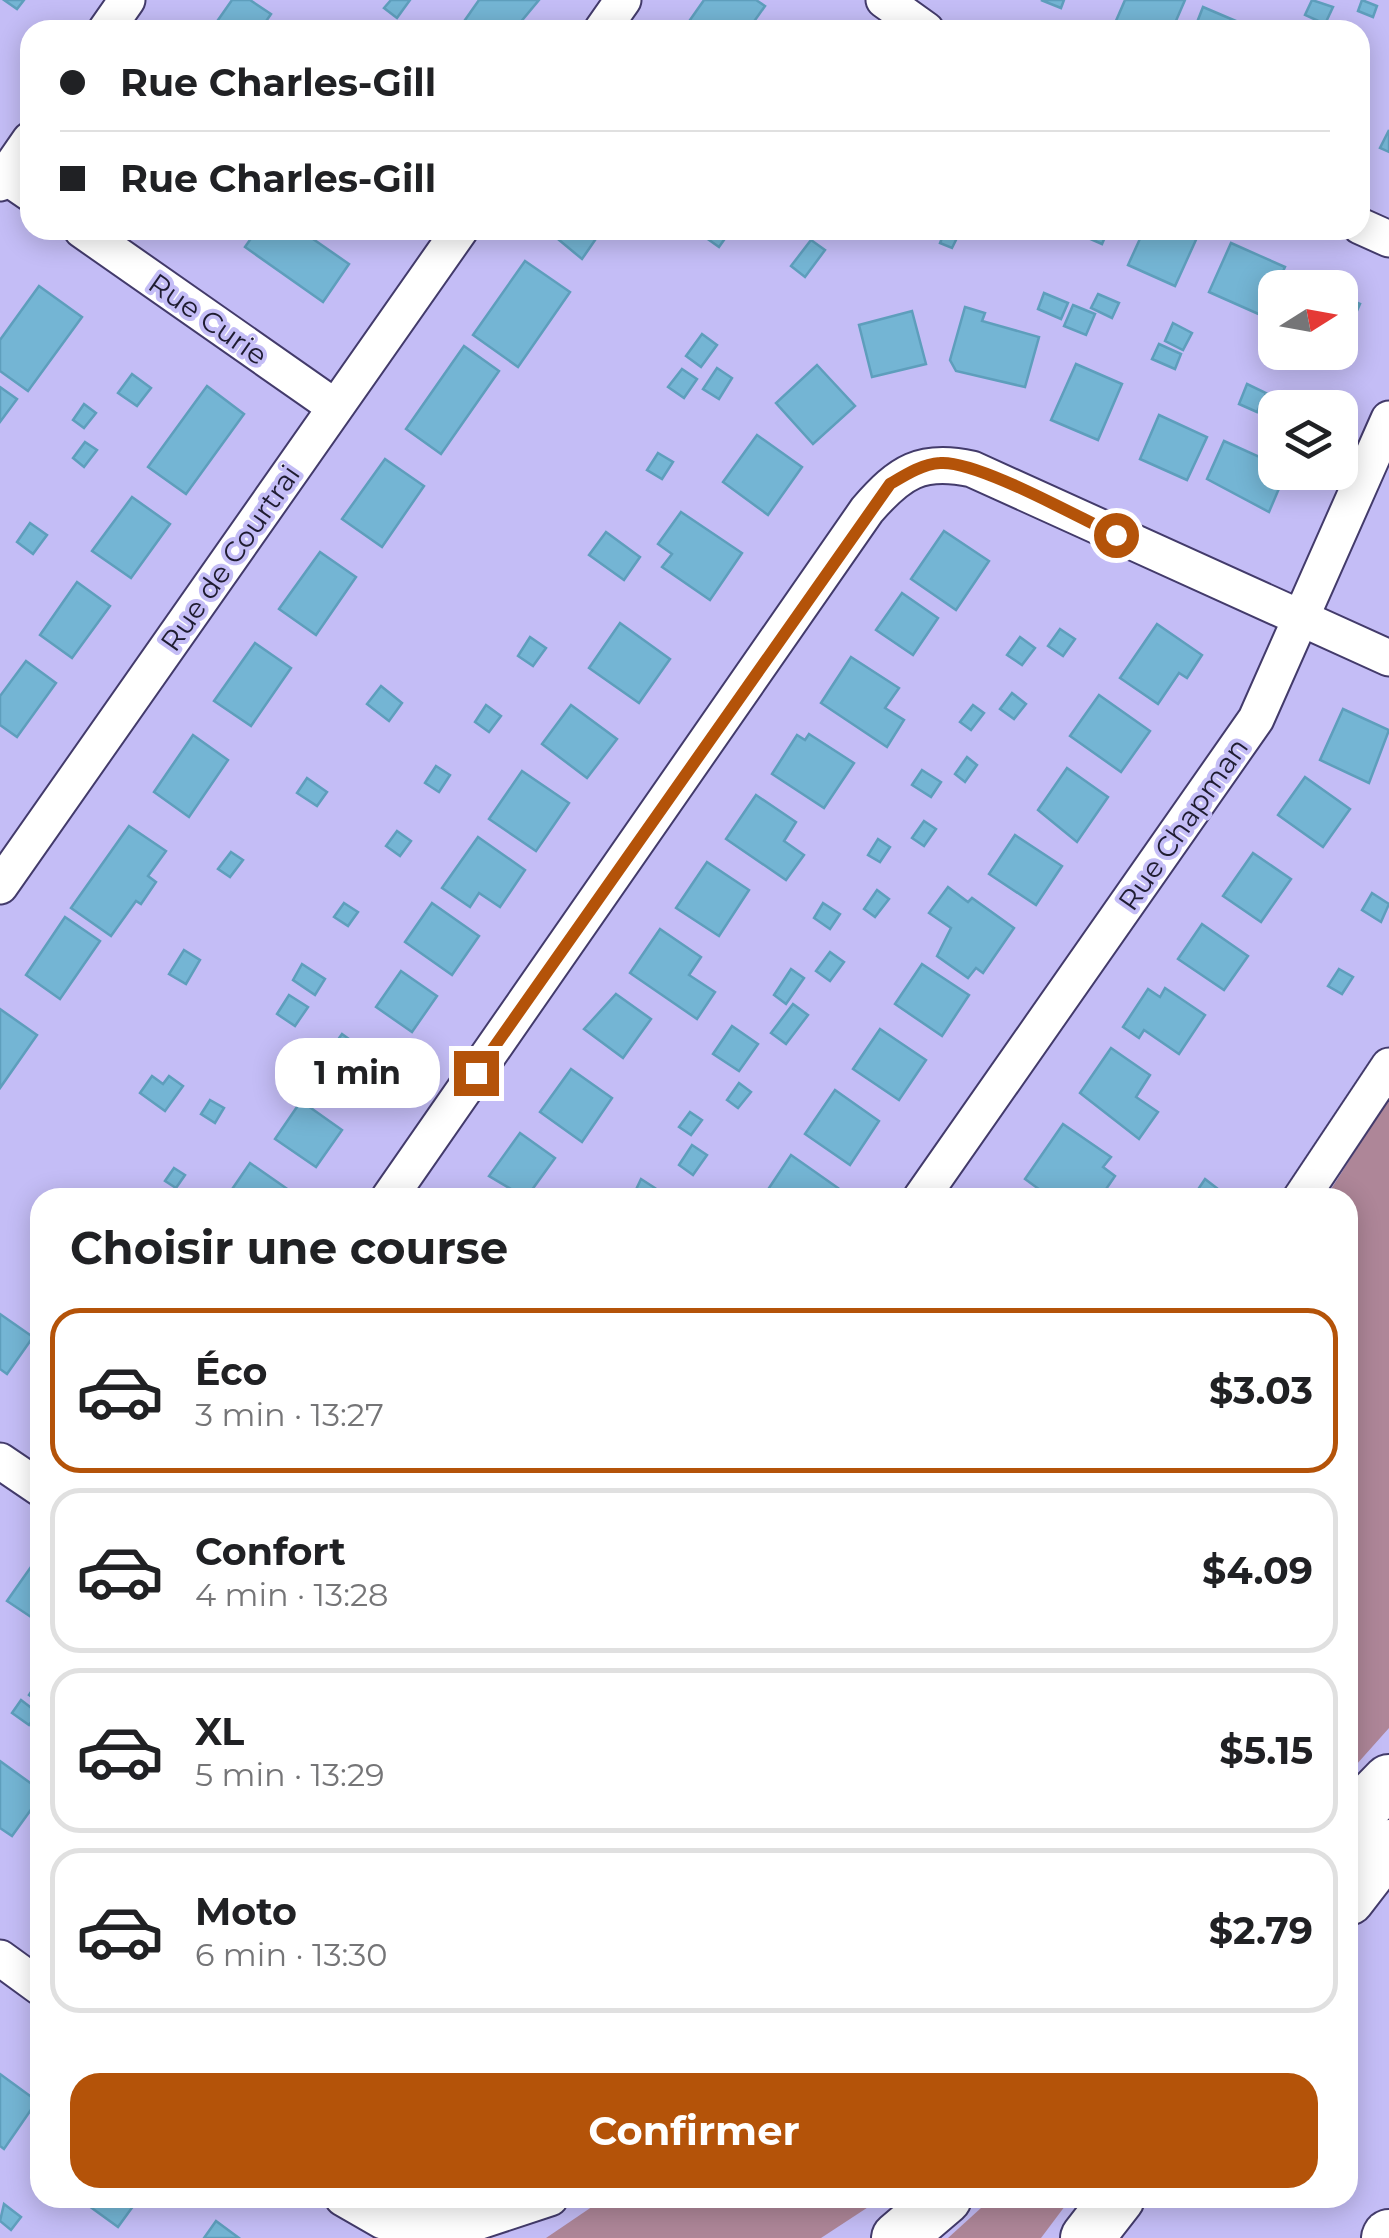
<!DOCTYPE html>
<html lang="fr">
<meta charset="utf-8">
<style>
:root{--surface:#fff;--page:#f6f6f6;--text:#202124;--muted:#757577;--line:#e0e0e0;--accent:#b45309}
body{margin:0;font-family:Montserrat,sans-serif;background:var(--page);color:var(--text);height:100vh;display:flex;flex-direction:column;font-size:38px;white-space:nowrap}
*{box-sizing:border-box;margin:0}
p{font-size:32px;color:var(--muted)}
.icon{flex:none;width:55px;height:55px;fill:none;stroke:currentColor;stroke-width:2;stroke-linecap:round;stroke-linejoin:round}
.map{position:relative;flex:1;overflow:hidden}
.panel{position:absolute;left:30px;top:1188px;width:1328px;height:1020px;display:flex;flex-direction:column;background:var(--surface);border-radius:30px;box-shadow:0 5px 25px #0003}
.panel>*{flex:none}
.banner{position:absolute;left:20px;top:20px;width:1350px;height:220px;border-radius:30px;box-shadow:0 5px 25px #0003;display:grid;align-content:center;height:220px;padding:0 40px;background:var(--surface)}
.needle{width:65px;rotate:79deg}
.buttons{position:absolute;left:1258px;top:270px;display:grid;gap:20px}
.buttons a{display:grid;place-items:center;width:100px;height:100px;border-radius:20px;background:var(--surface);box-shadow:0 5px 25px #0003;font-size:50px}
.end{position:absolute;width:45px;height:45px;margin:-22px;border:12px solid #b45309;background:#fff;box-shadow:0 0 0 5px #fff}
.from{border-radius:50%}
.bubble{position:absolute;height:70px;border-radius:30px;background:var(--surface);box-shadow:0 5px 25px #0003;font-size:32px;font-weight:700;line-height:70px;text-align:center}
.banner b{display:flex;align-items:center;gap:35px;height:95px;font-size:38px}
.banner b+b{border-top:2px solid var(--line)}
.banner i{width:25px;height:25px;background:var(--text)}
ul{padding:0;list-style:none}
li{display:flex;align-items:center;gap:30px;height:165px;margin:0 20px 15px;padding:0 20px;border:5px solid var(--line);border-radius:30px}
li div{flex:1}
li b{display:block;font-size:38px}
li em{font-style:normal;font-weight:700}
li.active{border-color:var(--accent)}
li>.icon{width:90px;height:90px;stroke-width:1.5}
h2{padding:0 40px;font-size:45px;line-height:120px}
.cta{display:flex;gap:20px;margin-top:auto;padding:20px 40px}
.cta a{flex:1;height:115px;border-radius:30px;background:var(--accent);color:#fff;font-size:40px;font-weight:700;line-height:115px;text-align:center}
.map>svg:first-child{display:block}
.green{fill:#ae8698}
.building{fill:#74b5d4;stroke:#5e9ebc;stroke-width:2.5}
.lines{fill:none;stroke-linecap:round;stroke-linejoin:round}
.minor-casing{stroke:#433b6b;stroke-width:39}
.highway-casing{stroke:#433b6b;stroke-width:56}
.minor{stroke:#fff;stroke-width:35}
.highway{stroke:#fff;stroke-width:52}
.route{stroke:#b45309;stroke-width:12}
.labels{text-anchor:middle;stroke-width:8;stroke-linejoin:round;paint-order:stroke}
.street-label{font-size:28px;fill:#1f1c31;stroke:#c4bdf6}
</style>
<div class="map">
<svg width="1389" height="2238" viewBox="0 0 1389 2238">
<rect width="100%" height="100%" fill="#c4bdf6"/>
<g class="green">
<path d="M1389 1098V1728L1348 1774V1198L1326 1197Z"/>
<path d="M605 2198H882L821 2238H546Z"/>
<path d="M992 2198H1071L1041 2238H948Z"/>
</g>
<g class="building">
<path d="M4 0H24L17 9Z"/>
<path d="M232 0H250L271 14 260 30H211Z"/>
<path d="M391 0H410L397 18 384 8Z"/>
<path d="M479 0H539L514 30H479L465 20Z"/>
<path d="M704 0H756L765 6 748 30H683Z"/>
<path d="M1041 0H1064L1061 8Z"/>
<path d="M1125 0H1185L1172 30H1112Z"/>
<path d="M1312 0 1333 7 1325 24 1305 15Z"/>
<path d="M1362 0 1377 6 1373 17 1358 11Z"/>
<path d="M1203 7 1257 30H1194Z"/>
<path d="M1389 130V152L1380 148Z"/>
<path d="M257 230H300L349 264 323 302 245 247Z"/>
<path d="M547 230H602L582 259Z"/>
<path d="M695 230H731L719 247Z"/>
<path d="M1070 230H1108L1102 244Z"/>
<path d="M1144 230 1200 231 1175 286 1128 265Z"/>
<path d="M944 233 957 238 952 248 940 243Z"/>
<path d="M811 240 825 250 805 277 791 266Z"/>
<path d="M1231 243 1285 267 1263 316 1209 292Z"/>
<path d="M525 261 570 292 518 367 473 335Z"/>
<path d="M39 286 82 317 28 391 0 371V340Z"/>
<path d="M1044 293 1068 303 1061 319 1038 309Z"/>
<path d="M1098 294 1119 303 1112 318 1091 308Z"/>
<path d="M1340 295 1360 304 1340 350Z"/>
<path d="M1073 305 1095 314 1086 335 1064 326Z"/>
<path d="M965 307 985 313 982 321 1039 337 1025 387 956 371 950 360Z"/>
<path d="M912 311 926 364 872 377 859 325Z"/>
<path d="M1173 323 1192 333 1183 350 1165 341Z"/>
<path d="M702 334 717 345 701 367 686 356Z"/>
<path d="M1159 344 1181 354 1175 369 1152 359Z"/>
<path d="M464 346 499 371 441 454 406 429Z"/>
<path d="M1076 364 1122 384 1098 440 1051 420Z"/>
<path d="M817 365 855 406 813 444 776 403Z"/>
<path d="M717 368 732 378 719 399 703 389Z"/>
<path d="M682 369 697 379 684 398 668 387Z"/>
<path d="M132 374 151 388 137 406 118 393Z"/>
<path d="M1247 384 1266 393 1257 412 1239 404Z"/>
<path d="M207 386 244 414 186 494 148 467Z"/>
<path d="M0 387 17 399 0 422Z"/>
<path d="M84 404 96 413 84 428 73 420Z"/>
<path d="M1159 415 1207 437 1187 480 1140 459Z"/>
<path d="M757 435 802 467 768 515 723 482Z"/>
<path d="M1224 441 1275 464V472H1286L1269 512 1207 479Z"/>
<path d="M85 442 97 450 84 467 73 458Z"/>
<path d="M658 453 673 462 662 479 647 470Z"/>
<path d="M385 459 424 486 382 547 342 519Z"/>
<path d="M132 497 170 524 131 578 92 551Z"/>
<path d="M681 512 742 553 710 600 662 567 672 554 658 544Z"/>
<path d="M30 523 47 535 33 554 17 542Z"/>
<path d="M944 531 989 561 956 610 911 579Z"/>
<path d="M606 532 640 557 624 580 589 555Z"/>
<path d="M320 552 356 577 316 635 279 609Z"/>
<path d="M77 582 110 606 72 658 40 635Z"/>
<path d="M902 593 938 618 913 655 876 630Z"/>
<path d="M620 623 670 659 639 703 589 668Z"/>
<path d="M1157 624 1202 655 1187 678 1179 673 1158 704 1120 678Z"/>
<path d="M1060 629 1075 639 1063 656 1048 646Z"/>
<path d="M530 637 546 648 533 666 518 656Z"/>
<path d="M1020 637 1035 648 1022 665 1007 655Z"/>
<path d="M255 643 291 668 251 726 214 701Z"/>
<path d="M851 657 899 688 885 708 904 720 887 747 821 703Z"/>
<path d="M26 661 56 683 17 737 0 725V696Z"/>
<path d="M381 686 402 703 389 721 367 704Z"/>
<path d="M1012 693 1026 704 1014 719 1000 709Z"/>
<path d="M1099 695 1150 731 1121 772 1070 736Z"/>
<path d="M486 705 501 716 489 732 475 722Z"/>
<path d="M571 705 617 739 587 778 542 744Z"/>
<path d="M973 705 984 713 971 730 960 722Z"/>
<path d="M1343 709 1389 730 1369 783 1320 760Z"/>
<path d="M809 734 854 763 824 808 772 774 797 735 805 740Z"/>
<path d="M193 735 228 760 189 817 154 792Z"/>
<path d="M967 757 977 765 965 782 955 774Z"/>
<path d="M436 766 450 775 439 792 425 783Z"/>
<path d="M1067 768 1108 797 1077 842 1038 810Z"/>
<path d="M922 770 941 782 931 797 912 785Z"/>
<path d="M522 771 569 803 536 851 489 819Z"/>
<path d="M1305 777 1350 809 1323 847 1278 815Z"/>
<path d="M307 778 327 792 317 806 297 793Z"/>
<path d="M756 795 796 822 784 841 804 855 786 880 726 839Z"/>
<path d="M924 821 936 829 924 846 912 838Z"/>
<path d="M129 826 166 851 148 876 156 882 141 904 136 901 111 936 71 908Z"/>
<path d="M397 831 411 841 400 856 386 846Z"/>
<path d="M1015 835 1062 866 1036 905 989 874Z"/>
<path d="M478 837 525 870 500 907 479 893 470 907 442 888Z"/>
<path d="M878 839 890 847 880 862 868 855Z"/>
<path d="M231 852 243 860 230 877 218 869Z"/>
<path d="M1253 853 1291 879 1261 922 1223 896Z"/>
<path d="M707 862 749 890 719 936 676 908Z"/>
<path d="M948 887 968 902 972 898 1014 928 983 973 976 968 968 978 937 956 951 928 929 913Z"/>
<path d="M877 890 889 899 875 917 864 909Z"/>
<path d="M1372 893 1389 904 1381 922 1362 910Z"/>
<path d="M344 903 358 912 348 926 334 917Z"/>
<path d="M432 903 479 936 452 975 405 942Z"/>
<path d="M823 903 840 914 830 929 814 918Z"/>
<path d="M65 917 100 941 60 999 26 975Z"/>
<path d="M1202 924 1248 956 1224 990 1178 959Z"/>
<path d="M660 929 701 957 689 975 715 992 697 1019 630 973Z"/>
<path d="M184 950 200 960 186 984 169 974Z"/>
<path d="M830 952 844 962 830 981 816 971Z"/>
<path d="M302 964 325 979 315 995 293 980Z"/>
<path d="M922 964 969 995 942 1036 895 1004Z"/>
<path d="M791 969 804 978 786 1004 774 995Z"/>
<path d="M1339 969 1353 977 1342 994 1328 986Z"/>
<path d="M401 971 437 996 412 1032 376 1007Z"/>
<path d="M1165 988 1205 1015 1179 1054 1144 1030 1139 1038 1123 1027 1148 989 1160 997Z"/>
<path d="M616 994 651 1019 623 1058 584 1029Z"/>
<path d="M289 995 308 1007 295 1026 277 1014Z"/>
<path d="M793 1004 808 1015 786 1044 771 1033Z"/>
<path d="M0 1009 37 1035 0 1088Z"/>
<path d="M732 1026 758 1044 739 1071 713 1054Z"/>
<path d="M880 1029 926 1060 899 1100 853 1069Z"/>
<path d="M342 1034 388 1067 363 1102 317 1069Z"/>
<path d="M1111 1048 1150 1075 1136 1097 1158 1112 1139 1139 1080 1093Z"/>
<path d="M571 1069 612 1098 582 1142 540 1112Z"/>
<path d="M152 1076 163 1084 169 1076 183 1086 165 1111 140 1093Z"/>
<path d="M739 1083 751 1092 738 1108 727 1100Z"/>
<path d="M835 1090 879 1121 850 1165 805 1134Z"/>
<path d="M210 1100 224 1108 215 1123 201 1114Z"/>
<path d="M301 1101 342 1130 316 1167 275 1139Z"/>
<path d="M690 1112 702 1120 691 1135 679 1127Z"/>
<path d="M1063 1124 1111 1157 1103 1167 1115 1176 1100 1198H1051L1025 1179Z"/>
<path d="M520 1133 555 1158 526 1198 489 1176Z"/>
<path d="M692 1145 707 1155 693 1175 679 1165Z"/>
<path d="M791 1155 838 1188 831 1198 763 1197Z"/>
<path d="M250 1163 296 1195 294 1198H226Z"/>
<path d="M174 1168 185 1175 176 1188 165 1181Z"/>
<path d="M641 1179 655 1188 648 1198H632Z"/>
<path d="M1205 1179 1218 1189 1212 1198 1195 1194Z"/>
<path d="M0 1314 33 1337 7 1374 0 1369Z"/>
<path d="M33 1564 40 1569V1623L7 1601Z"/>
<path d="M39 1680 40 1681V1703L29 1695Z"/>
<path d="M21 1700 38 1713 29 1725 12 1713Z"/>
<path d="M0 1761 40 1790V1797L12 1836 0 1828Z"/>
<path d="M0 2074 37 2101 4 2149 0 2146Z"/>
<path d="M78 2198H139L118 2227Z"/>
<path d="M4 2204 21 2217 11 2230 0 2221Z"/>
<path d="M216 2221 239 2238H204Z"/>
</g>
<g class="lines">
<g class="minor-casing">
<g id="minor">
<path d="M884 0 926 30"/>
<path d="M106 30 127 0"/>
<path d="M602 30 623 0"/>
<path d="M5 176 30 193"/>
<path d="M0 183 30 140"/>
<path d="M1360 226 1389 239"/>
<path d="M82 230 335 407"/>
<path d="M0 886 460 230"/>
<path d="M389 1198 867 510C900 472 921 458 972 469L1389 658"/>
<path d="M921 1198 1256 719 1389 419"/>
<path d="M1301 1198 1389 1066"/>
<path d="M0 1461 40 1488"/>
<path d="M0 1958 40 1987"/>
<path d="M343 2198 383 2221 477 2222 550 2198"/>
</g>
</g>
<g class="highway-casing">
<g id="highway">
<path d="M1348 1823 1389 1781"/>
<path d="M1348 1899 1389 1846"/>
<path d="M898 2238 945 2198"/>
<path d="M1087 2238 1118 2198"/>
<path d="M1388 2238 1389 2236"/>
</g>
</g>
<use href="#minor" class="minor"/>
<use href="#highway" class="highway"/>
</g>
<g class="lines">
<path class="route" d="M476 1073 890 484C905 475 922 464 940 463 977 460 1079 518 1116 535"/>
</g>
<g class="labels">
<g class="street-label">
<text transform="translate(208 319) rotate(35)" y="10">Rue Curie</text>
<text transform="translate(230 558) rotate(-55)" y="10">Rue de Courtrai</text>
<text transform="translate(1183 824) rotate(-55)" y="10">Rue Chapman</text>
</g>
</g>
</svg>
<div class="buttons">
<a><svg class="needle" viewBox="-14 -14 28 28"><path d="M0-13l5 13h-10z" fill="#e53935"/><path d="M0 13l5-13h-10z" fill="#757577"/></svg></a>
<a><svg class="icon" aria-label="layers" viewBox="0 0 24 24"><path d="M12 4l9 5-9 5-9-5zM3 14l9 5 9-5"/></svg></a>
</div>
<i class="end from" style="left:1116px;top:535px"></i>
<i class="end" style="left:476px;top:1073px"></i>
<div class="bubble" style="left:275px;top:1038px;width:165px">1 min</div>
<div class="banner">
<b><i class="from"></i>Rue Charles-Gill</b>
<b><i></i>Rue Charles-Gill</b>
</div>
<section class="panel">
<h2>Choisir une course</h2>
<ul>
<li class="active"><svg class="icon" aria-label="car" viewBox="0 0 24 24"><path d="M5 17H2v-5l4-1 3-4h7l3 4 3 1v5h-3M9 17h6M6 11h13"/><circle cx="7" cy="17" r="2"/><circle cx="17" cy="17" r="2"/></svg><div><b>Éco</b><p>3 min · 13:27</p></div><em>$3.03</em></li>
<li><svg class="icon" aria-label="car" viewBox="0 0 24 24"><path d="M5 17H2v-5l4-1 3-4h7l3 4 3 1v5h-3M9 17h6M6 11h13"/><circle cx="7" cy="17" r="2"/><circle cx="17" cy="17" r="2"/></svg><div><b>Confort</b><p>4 min · 13:28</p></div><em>$4.09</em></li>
<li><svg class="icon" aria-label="car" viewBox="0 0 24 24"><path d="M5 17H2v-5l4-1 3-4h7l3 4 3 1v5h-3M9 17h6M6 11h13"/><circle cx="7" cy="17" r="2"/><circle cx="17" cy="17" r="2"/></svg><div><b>XL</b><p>5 min · 13:29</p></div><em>$5.15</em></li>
<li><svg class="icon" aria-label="car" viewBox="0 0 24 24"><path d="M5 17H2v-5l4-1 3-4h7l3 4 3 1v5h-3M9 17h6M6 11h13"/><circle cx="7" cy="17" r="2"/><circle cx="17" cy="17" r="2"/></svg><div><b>Moto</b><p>6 min · 13:30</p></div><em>$2.79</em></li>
</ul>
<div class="cta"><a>Confirmer</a></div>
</section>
</div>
